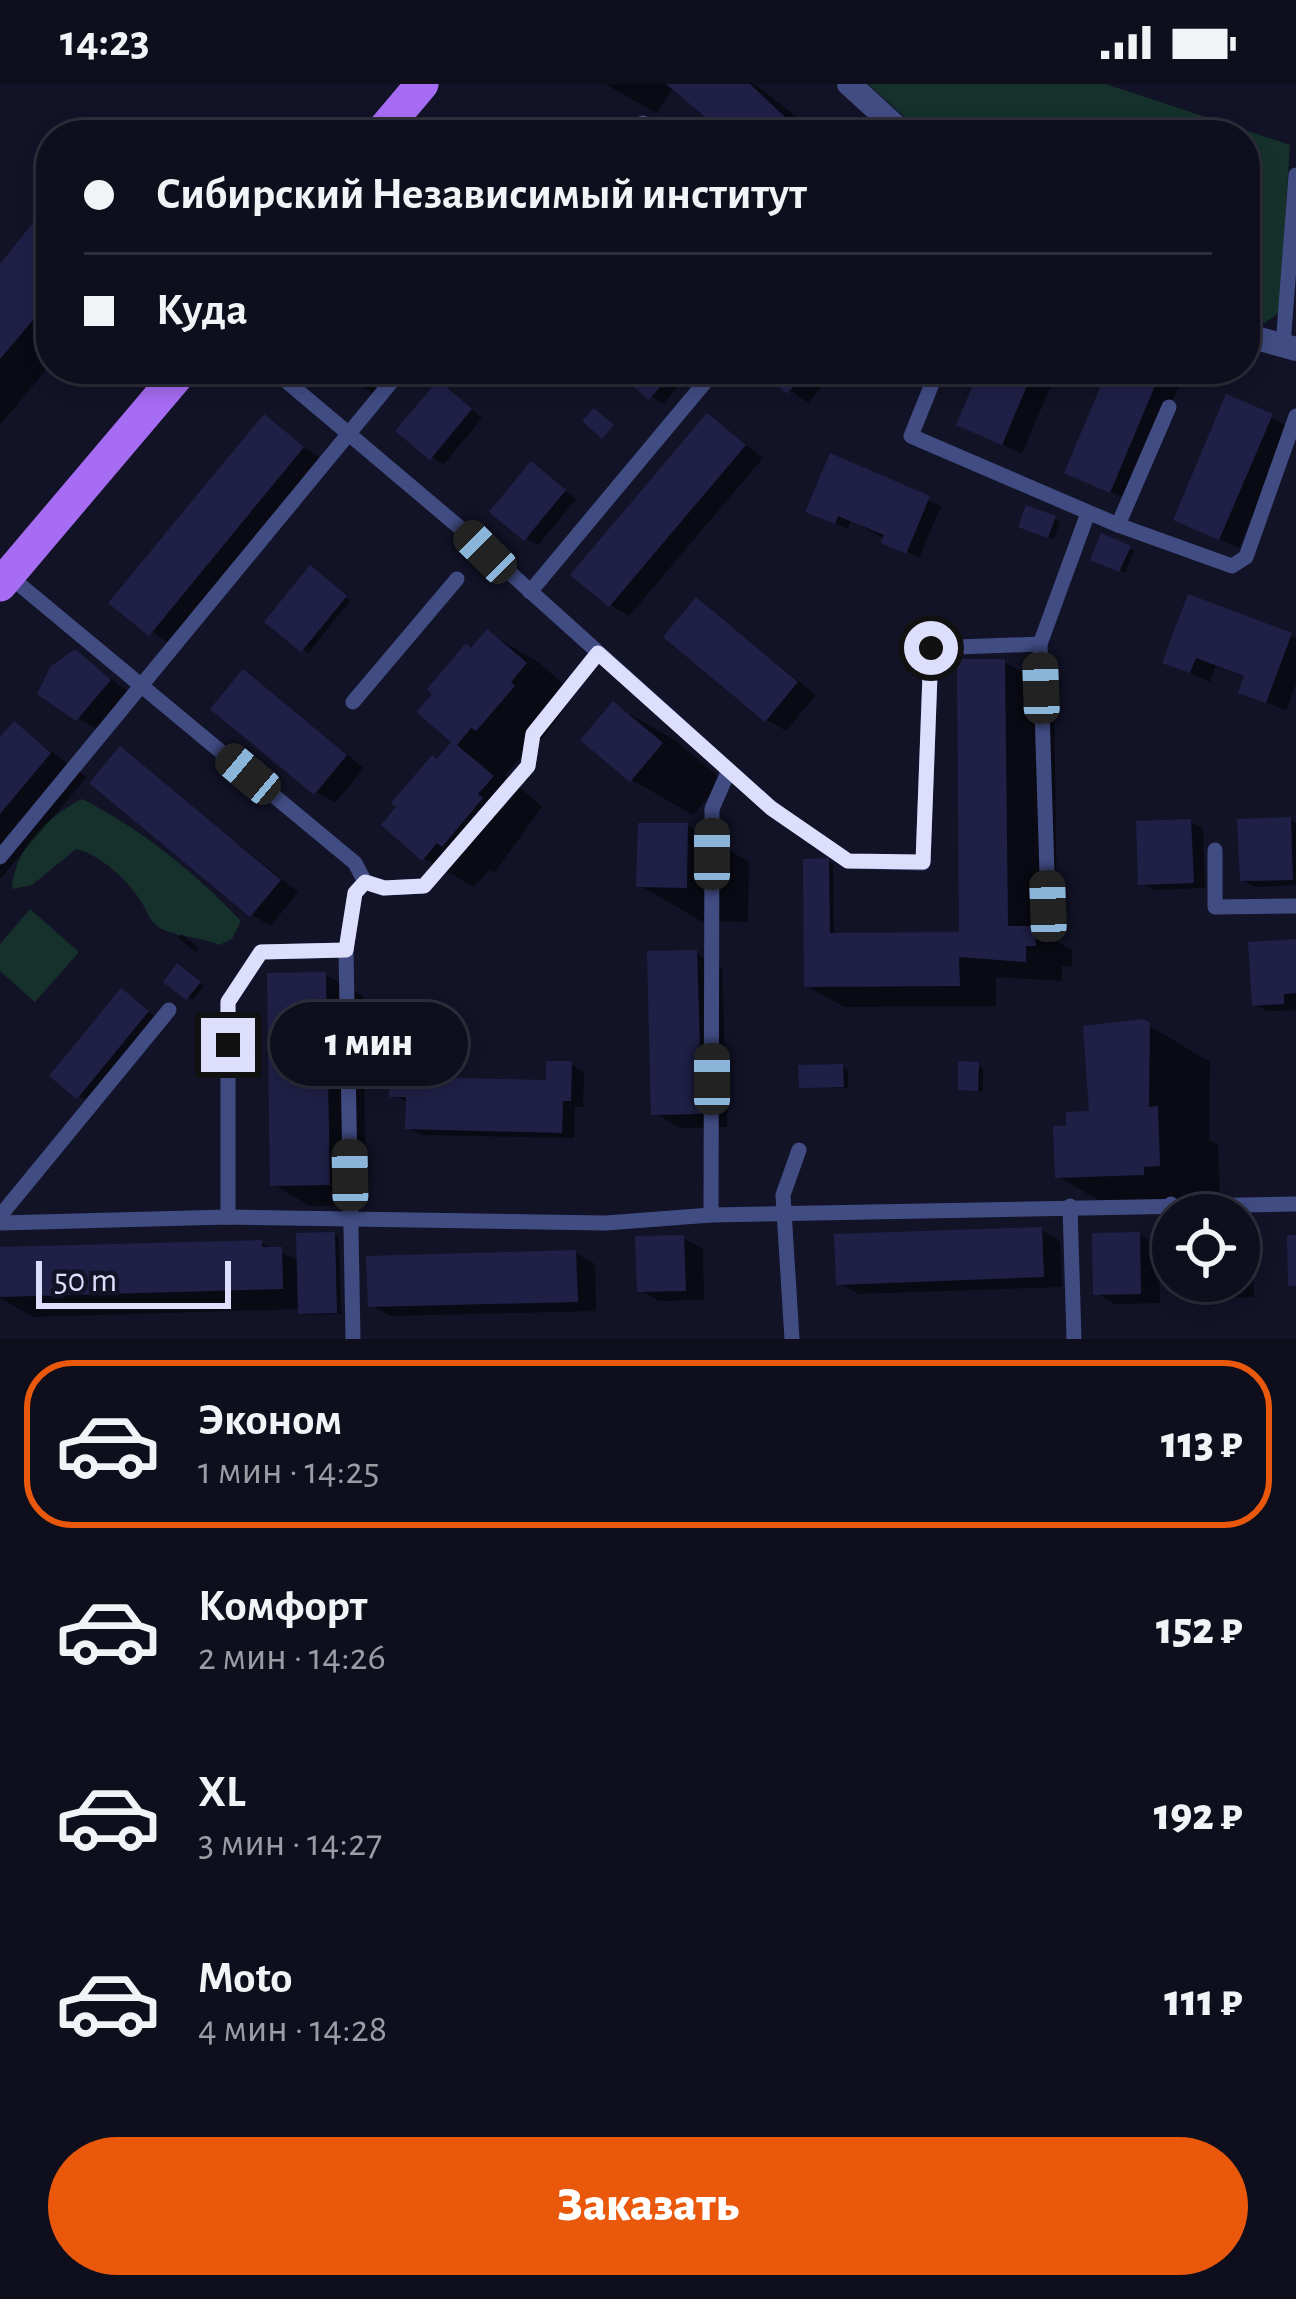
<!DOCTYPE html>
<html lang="ru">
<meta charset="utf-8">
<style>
:root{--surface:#0e0e1d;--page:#1c1c2a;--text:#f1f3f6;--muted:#9b9ca4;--line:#2e2e3b;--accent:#ea580c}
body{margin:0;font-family:"Alegreya Sans",sans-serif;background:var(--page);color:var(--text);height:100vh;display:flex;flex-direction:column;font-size:45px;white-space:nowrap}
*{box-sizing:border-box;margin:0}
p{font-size:39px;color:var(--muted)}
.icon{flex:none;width:66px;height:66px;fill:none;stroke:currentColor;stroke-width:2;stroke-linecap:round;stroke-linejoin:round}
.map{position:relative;height:1255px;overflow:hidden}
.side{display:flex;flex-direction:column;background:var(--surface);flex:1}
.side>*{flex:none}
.hud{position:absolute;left:36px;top:36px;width:1224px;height:264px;border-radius:48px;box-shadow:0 6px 18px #0003,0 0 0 3px var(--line);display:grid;align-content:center;height:264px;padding:0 48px;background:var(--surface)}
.controls{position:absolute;left:1152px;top:1110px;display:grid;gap:24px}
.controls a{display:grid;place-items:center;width:108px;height:108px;border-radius:50%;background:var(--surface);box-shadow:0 6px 18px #0003,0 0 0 3px var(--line);font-size:60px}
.scale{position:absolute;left:36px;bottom:30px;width:195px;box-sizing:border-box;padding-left:12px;border:6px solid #dcdefc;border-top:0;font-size:33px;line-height:42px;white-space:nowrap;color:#dcdefc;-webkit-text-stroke:9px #121327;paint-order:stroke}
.end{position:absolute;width:54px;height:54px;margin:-27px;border:15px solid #dcdefc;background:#111;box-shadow:0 0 0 6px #111}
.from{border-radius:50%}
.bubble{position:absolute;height:84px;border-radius:42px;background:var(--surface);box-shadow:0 6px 18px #0003,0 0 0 3px var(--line);font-size:39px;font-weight:800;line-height:84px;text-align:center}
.car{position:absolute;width:36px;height:72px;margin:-36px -18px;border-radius:15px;box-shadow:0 0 9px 3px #0007;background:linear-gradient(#222 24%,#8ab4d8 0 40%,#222 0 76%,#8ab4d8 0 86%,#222 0)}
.hud b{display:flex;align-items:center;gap:42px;height:114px;font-size:45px}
.hud b+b{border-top:3px solid var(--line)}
.hud i{width:30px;height:30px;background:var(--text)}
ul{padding:21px 0 0;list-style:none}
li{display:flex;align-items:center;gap:36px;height:168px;margin:0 24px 18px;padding:0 24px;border:6px solid transparent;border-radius:48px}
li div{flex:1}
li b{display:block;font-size:45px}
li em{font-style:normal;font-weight:800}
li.selected{border-color:var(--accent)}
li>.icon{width:108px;height:108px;stroke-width:1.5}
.primary-button{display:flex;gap:24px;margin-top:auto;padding:24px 48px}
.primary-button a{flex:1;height:138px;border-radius:72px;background:var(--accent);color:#fff;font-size:48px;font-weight:800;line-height:138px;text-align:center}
.status{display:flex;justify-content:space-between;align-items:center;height:84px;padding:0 60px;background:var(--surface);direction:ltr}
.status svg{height:33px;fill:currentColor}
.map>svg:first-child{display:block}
.green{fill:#16312b}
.shadow{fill:#0007}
.building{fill:#202047}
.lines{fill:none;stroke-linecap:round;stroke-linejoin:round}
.service{stroke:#414c83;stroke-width:15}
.tertiary{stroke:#414c83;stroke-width:24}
.primary{stroke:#a66cf3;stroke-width:33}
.route{stroke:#dcdefc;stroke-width:15}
</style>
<div class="status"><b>14:23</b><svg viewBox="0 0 49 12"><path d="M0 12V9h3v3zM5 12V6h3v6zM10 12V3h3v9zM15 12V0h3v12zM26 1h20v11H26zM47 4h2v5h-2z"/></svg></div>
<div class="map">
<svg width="1296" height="1255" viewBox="0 0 1296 1255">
<rect width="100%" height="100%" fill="#121327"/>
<g class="green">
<path d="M868 0H1106L1290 61 1279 229 1264 239 1245 231V51H925Z"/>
<path d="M82 715C140 744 197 790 241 837L232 855 219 861C201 853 180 853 164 846 150 840 148 829 141 817 128 797 100 770 76 765L32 801 12 805C15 763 47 733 82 715Z"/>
<path d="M30 825 79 868 35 918 0 887V860Z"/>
</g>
<g class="shadow">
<path d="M605 0H755L819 51H732L674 3 656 29Z"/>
<path d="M51 121V280L0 341V185Z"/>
<path d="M338 285H393L372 309Z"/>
<path d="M617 285H693L663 320Z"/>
<path d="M762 285H837L808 319Z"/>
<path d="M983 285H1058L1022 370 959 340Z"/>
<path d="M1111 285H1159L1181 297 1130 417 1067 388Z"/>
<path d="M450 307 482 334 444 380 431 373Z"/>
<path d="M708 333 763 374 629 532 610 521Z"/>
<path d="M1271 333 1290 344 1239 464 1196 445Z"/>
<path d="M265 334 328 380 176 565 113 518Z"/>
<path d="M832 373 941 422 919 474 851 436 848 445 821 433Z"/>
<path d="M544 388 576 415 538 461 526 454Z"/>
<path d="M1055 435 1060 437 1054 455 1026 445Z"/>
<path d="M1102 453 1134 467 1125 489 1093 474Z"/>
<path d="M315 488 350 517 308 569 268 537Z"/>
<path d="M1190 514 1296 554V600L1286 627 1242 607 1247 594 1216 582 1210 598 1166 578Z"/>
<path d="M697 517 816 611 786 647 767 636Z"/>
<path d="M488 549 538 578 575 610 528 674 523 671 505 691 542 723 494 789 489 786 474 803 424 774 438 678 456 658 472 567Z"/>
<path d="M75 569 129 608 97 646 41 609Z"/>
<path d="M1004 578 1054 607 1057 818H1044V850L1072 866V882H1062V897L996 893V922L844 923 807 902 828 777 833 780 834 852 963 851Z"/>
<path d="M244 589 364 684 335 719 316 708Z"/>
<path d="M614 621 675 656 722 696 693 731 632 696Z"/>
<path d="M14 641 87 693 0 795V658Z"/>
<path d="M121 666 298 808 271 842 252 831Z"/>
<path d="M1290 736 1296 739V801L1255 803 1243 796Z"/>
<path d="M1191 738 1203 745 1205 804 1154 806 1141 799Z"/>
<path d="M688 742 749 778 748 838 701 837 639 801Z"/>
<path d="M181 850 199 864 196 868 178 854Z"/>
<path d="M1296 858V926L1267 927 1254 920Z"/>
<path d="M696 869 722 884 727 1043 680 1044 654 1029Z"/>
<path d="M183 886 204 902 193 916 167 897Z"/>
<path d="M326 891 363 912 366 1121 310 1122 273 1100Z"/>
<path d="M134 915 159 936 91 1019 79 1012Z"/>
<path d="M1143 938 1210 978 1209 1056 1218 1061 1220 1116 1119 1128 1057 1092 1070 1045 1092 1030Z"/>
<path d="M420 978 433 985V996L549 999 571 980 584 988 583 1023H575L574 1054 421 1051 408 1043 409 1018 392 1011Z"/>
<path d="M978 981 983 984V1008L961 1004Z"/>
<path d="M843 983 848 986V1004L802 1002Z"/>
<path d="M1041 1146 1060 1157 1062 1203 858 1210 839 1199Z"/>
<path d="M1239 1149 1252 1157 1254 1213 1209 1214 1190 1203V1197H1239Z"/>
<path d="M334 1151 339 1154 341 1230 306 1231 301 1225 33 1233 0 1214V1166L261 1159 300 1177Z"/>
<path d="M1139 1151 1159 1162 1160 1219 1115 1220 1096 1209Z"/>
<path d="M683 1154 703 1165 704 1216 659 1217 640 1206Z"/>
<path d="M576 1169 595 1180 596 1227 390 1232 371 1221Z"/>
</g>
<g class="building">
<path d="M666 0H750L804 51H727Z"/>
<path d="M51 116V215L0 275V180Z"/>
<path d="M333 285H365L352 301Z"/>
<path d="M613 285H675L649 316Z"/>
<path d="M757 285H809L787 310Z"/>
<path d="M980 285H1034L1002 361 956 341Z"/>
<path d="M1108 285H1162L1110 409 1064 389Z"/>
<path d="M438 296 472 325 430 376 395 347Z"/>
<path d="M1226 310 1273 330 1219 456 1173 436Z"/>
<path d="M594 324 614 341 602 355 582 337Z"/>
<path d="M707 329 746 361 609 523 570 491Z"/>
<path d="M264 330 304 363 149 552 108 519Z"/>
<path d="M830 369 930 412 906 470 881 459 884 451 838 432 835 440 805 428Z"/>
<path d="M531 377 566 406 524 457 489 428Z"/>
<path d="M1026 421 1056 432 1048 454 1018 443Z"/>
<path d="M1101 449 1131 462 1119 488 1090 476Z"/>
<path d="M310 481 347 512 301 568 264 538Z"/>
<path d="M1188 510 1292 549 1266 619 1238 609 1244 592 1196 574 1190 589 1162 579Z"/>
<path d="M696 513 798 598 765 638 663 553Z"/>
<path d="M487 545 527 579 511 598 515 602 476 647 471 644 457 661 494 692 478 710 483 714 442 763 437 759 422 777 381 741 396 723 391 719 432 671 437 675 451 658 416 628 432 610 427 605 466 559 471 564Z"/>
<path d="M75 565 111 596 76 637 37 610 51 582Z"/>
<path d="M957 575H1005L1008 842H1035L1036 862H1026V878L959 873 960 902 804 903 803 775 829 774 830 849 959 848Z"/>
<path d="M243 585 347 671 314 711 210 625Z"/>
<path d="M613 617 663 659 630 698 580 656Z"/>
<path d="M14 637 51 669 0 730V653Z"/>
<path d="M120 662 281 796 250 833 89 699Z"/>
<path d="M1291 733 1293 796 1240 797 1237 735Z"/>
<path d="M1191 735 1194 799 1138 801 1136 737Z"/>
<path d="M638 739H688L687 804 636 803Z"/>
<path d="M1296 855V909L1284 910V920L1252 922 1248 858Z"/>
<path d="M697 866 702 1030 651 1031 647 867Z"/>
<path d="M177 879 201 898 186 916 163 898Z"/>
<path d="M326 888 330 1101 270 1102 267 889Z"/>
<path d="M121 904 149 927 77 1015 49 992Z"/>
<path d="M1144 935 1150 939 1149 1023 1158 1022 1160 1082 1144 1083V1091L1055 1094 1053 1042H1066V1028L1089 1027 1083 942Z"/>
<path d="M390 974 421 975V993L546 996V977H572L571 1017H563L562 1049 405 1045 406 1013H389Z"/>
<path d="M958 977 979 978 978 1007 958 1006Z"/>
<path d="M843 980 844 1003 799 1004 798 981Z"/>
<path d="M1042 1143 1044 1193 836 1201 834 1150Z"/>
<path d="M335 1148 337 1229 298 1230 296 1149Z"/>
<path d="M1140 1148 1141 1210 1093 1211 1092 1149Z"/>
<path d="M684 1151 686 1207 637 1208 635 1152Z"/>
<path d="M1287 1151H1296V1202H1288Z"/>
<path d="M262 1156V1163H282L283 1205 0 1213V1163Z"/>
<path d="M576 1166 578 1218 368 1223 366 1172Z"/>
<path d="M1187 1197H1235V1204L1187 1205Z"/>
</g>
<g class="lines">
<g class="service">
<path d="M610 51 643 39 670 51"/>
<path d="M1283 262 1296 91"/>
<path d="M272 285 459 443 771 724 848 777 923 779 931 564 1040 560"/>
<path d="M938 285 911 352 1118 441 1232 482 1246 473 1296 332"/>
<path d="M1118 441 1169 323"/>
<path d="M8 491 355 779 365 798 384 804 424 802 528 682 533 650 598 569"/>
<path d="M530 508 716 285"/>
<path d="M353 618 457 495"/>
<path d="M1215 766V823L1296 822"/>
<path d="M0 773 402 285"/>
<path d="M1048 822 1040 560 1088 429"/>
<path d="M1171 1120 1172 1200"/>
<path d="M1070 1122 1074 1255"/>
<path d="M711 1131 712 725 728 688"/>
<path d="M0 1132 169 926"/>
<path d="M228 1133V918L261 868 346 866"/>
<path d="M0 1139 228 1133 606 1139 711 1131 1296 1120"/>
<path d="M353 1255 346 866 355 809 365 798"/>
<path d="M792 1255 783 1111 799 1066"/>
</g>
<g class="tertiary">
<path d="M849 0 905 51"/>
<path d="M1245 251 1296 265"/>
</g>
<g class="primary">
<path d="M379 51 422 0"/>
<path d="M0 501 183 285"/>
</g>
</g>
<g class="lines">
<path class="route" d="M228 961V918L261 868 346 866 355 809 365 798 384 804 424 802 528 682 533 650 598 569 771 724 848 777 923 778 931 564"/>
</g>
</svg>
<div class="controls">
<a><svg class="icon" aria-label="locate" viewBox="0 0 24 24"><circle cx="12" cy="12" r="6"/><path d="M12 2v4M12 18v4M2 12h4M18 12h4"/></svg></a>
</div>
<div class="scale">50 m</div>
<i class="end from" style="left:931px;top:564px"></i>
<i class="end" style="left:228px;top:961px"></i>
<div class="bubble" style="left:270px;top:918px;width:198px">1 мин</div>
<i class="car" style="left:485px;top:468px;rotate:315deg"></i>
<i class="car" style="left:1041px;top:604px;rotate:358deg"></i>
<i class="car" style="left:248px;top:690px;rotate:310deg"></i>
<i class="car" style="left:712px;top:770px;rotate:0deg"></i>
<i class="car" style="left:1048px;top:822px;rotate:358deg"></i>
<i class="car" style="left:712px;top:995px;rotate:0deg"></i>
<i class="car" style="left:350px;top:1091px;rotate:359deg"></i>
<div class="hud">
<b><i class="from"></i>Сибирский Независимый институт</b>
<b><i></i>Куда</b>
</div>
</div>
<section class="side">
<ul>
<li class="selected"><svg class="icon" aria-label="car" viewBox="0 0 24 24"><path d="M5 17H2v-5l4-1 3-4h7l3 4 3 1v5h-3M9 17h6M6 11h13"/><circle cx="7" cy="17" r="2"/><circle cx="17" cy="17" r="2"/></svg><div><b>Эконом</b><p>1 мин · 14:25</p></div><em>113 ₽</em></li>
<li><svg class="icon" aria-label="car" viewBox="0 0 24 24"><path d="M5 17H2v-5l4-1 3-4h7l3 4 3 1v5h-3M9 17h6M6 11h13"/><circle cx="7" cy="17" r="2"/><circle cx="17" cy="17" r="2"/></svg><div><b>Комфорт</b><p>2 мин · 14:26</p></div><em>152 ₽</em></li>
<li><svg class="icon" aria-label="car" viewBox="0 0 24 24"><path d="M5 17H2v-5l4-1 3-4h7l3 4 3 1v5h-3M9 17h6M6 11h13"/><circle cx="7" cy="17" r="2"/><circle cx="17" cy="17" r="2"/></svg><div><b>XL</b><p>3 мин · 14:27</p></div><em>192 ₽</em></li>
<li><svg class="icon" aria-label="car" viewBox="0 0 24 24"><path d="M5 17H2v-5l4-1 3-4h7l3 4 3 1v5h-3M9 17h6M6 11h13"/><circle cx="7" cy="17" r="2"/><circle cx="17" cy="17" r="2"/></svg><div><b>Moto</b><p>4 мин · 14:28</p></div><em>111 ₽</em></li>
</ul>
<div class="primary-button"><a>Заказать</a></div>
</section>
